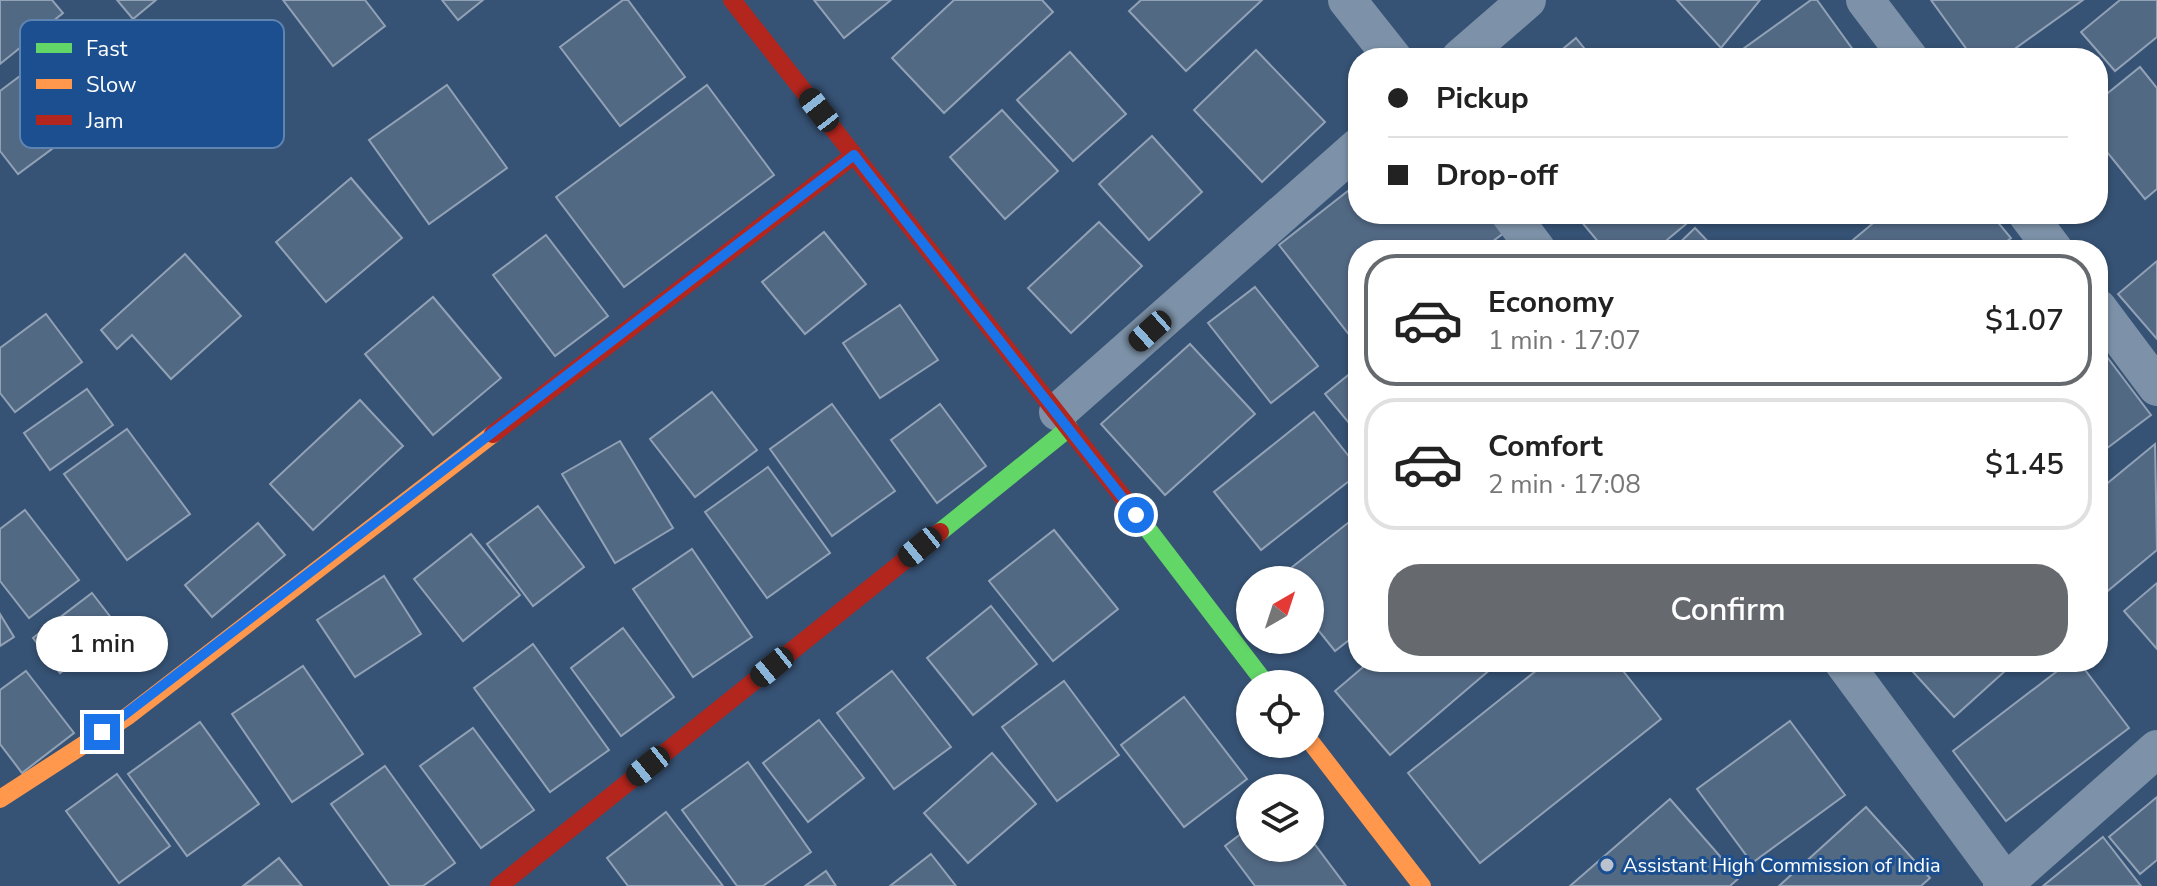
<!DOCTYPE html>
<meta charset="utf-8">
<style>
:root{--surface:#fff;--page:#f6f6f6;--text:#222;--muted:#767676;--line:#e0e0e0;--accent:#666a6f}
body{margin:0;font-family:"Nunito Sans",sans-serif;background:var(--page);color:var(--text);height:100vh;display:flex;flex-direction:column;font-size:30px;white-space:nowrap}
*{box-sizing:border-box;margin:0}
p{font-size:26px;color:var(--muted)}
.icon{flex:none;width:44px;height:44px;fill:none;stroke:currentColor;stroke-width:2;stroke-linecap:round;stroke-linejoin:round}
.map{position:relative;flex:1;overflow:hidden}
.side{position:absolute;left:1348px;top:240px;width:760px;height:432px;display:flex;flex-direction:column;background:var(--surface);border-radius:32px;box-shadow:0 2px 6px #0004}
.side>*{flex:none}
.guide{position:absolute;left:1348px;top:48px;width:760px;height:176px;border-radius:32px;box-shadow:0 2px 6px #0004;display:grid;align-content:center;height:176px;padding:0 40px;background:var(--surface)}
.needle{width:52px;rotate:39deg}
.fabs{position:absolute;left:1236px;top:566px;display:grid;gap:16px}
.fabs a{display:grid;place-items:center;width:88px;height:88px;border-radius:50%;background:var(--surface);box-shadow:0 2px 6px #0004;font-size:40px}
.end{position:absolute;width:36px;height:36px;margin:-18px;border:10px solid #1a73e8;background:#fff;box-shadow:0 0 0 4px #fff}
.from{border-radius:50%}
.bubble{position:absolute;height:56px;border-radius:28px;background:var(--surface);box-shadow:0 2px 6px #0004;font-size:26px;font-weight:600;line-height:56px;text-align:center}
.car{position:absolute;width:24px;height:48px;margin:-24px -12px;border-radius:10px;box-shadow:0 0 6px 2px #0007;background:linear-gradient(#222 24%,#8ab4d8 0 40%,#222 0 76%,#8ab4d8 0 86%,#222 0)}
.guide b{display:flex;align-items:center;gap:28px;height:76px;font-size:30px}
.guide b+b{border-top:2px solid var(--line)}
.guide i{width:20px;height:20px;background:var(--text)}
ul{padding:14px 0 0;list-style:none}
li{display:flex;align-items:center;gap:24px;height:132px;margin:0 16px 12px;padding:0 24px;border:4px solid var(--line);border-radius:32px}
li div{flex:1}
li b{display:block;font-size:30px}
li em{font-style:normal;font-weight:600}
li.on{border-color:var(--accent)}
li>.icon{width:72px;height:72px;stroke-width:1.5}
.button{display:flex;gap:16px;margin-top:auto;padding:16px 40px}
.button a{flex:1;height:92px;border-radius:32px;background:var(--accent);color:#fff;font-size:32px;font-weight:600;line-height:92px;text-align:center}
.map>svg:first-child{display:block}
.building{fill:#526984;stroke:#92a2b6;stroke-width:2}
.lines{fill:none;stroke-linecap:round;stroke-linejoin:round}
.street{stroke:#7d92a8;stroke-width:38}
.fast{stroke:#63d668;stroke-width:18}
.slow{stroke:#ff974d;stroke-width:18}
.jam{stroke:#b3261e;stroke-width:18}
.route{stroke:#1a73e8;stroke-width:10}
.poi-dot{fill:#b9c2ce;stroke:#1b4f8f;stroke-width:3}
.labels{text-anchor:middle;stroke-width:6;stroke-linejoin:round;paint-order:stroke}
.poi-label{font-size:20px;fill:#fff;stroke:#1b4f8f;text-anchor:start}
.key{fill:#1b4f8f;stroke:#5f84b1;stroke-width:2}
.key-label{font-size:22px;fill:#fff}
</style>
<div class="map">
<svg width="2157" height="886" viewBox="0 0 2157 886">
<rect width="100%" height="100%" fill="#365274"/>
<g class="building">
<path d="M0 0H52L63 13 0 64Z"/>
<path d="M117 0H156L133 19Z"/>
<path d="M283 0H365L385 26 333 66Z"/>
<path d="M442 0H483L458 20Z"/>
<path d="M623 0H628L685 77 620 126 560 47Z"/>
<path d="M814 0H891L844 38Z"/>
<path d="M954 0H1042L1053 12 944 113 892 58Z"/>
<path d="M1141 0H1262L1186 71 1129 11Z"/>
<path d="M1677 0H1760L1721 48Z"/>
<path d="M1811 0H1817L1859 58H1739L1736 54Z"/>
<path d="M1931 0H2083L2002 58H1973Z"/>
<path d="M2120 0H2157V37L2115 71 2081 32Z"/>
<path d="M1576 38 1592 58H1552Z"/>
<path d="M56 49 102 112 18 174 0 151V91Z"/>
<path d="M1256 50 1325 122 1262 182 1194 110Z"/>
<path d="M1070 52 1126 114 1073 161 1017 100Z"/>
<path d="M2140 67 2157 88V189L2145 199 2098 141V101Z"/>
<path d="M447 85 507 168 429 224 369 140Z"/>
<path d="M707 85 774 175 624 287 556 197Z"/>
<path d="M1002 110 1058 171 1005 219 950 157Z"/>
<path d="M1152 136 1202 192 1149 240 1099 184Z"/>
<path d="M351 178 402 238 326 302 276 242Z"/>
<path d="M1358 183V214H1508L1516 224 1481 250H1358V346L1279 245Z"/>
<path d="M1575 214H1698L1655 250H1605Z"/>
<path d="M1884 214H1991L2011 238 1996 250H1841Z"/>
<path d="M1099 222 1142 266 1071 333 1028 288Z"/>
<path d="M1695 228 1716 250H1672Z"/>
<path d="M824 232 866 284 805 334 762 282Z"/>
<path d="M546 235 608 316 555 356 493 275Z"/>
<path d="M185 254 241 316 171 379 132 335 117 349 101 330Z"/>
<path d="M2157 261V339L2118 294Z"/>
<path d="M1255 287 1318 366 1271 403 1208 323Z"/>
<path d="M433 297 501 378 433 435 365 354Z"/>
<path d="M900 305 938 360 880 398 843 343Z"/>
<path d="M46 314 82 362 15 412 0 393V348Z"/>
<path d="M1190 344 1255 414 1165 495 1101 424Z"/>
<path d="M2098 345 2151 415 2098 455Z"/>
<path d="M1358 367V434L1325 394Z"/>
<path d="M87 389 113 425 50 470 24 433Z"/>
<path d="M712 392 757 450 695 497 650 439Z"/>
<path d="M360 400 403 446 313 530 270 484Z"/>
<path d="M832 404 895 491 832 536 770 449Z"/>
<path d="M940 404 986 466 937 503 891 440Z"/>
<path d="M1314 412 1358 468V474L1261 550 1214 492Z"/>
<path d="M127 429 190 514 127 560 64 474Z"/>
<path d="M620 441 673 528 615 563 562 474Z"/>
<path d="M2155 444 2157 550 2098 599V491Z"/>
<path d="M768 467 830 553 767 598 705 512Z"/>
<path d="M538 506 584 567 533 606 487 544Z"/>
<path d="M25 510 79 580 29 618 0 581V529Z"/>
<path d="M1358 515V633L1335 651 1310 620V580L1277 579Z"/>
<path d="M258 523 285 555 212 617 185 585Z"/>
<path d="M1054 530 1118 609 1053 661 989 581Z"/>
<path d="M471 534 520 595 463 641 414 579Z"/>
<path d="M692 549 752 637 693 677 633 589Z"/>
<path d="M384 576 421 634 355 677 317 620Z"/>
<path d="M2157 583V649L2124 611Z"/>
<path d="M92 593 119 628 60 673 33 638Z"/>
<path d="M991 606 1037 664 973 715 927 658Z"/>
<path d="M0 614 14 637 0 646Z"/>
<path d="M623 628 674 697 621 736 571 668Z"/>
<path d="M533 644 609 750 550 792 474 688Z"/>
<path d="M1369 662H1499L1390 755 1335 691Z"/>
<path d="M1547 662H1616L1661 719 1480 863 1408 773Z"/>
<path d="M1904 662H2015L1954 717Z"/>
<path d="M2069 662H2079L2129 728 2006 821 1953 751Z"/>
<path d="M303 666 363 754 292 802 232 714Z"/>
<path d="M26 671 74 733 22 773 0 744V690Z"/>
<path d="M892 671 951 747 894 789 837 713Z"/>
<path d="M1064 681 1119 755 1057 801 1002 727Z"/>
<path d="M1184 697 1247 779 1184 827 1121 745Z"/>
<path d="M819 720 864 778 808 822 763 763Z"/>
<path d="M1790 721 1845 795 1752 863 1697 789Z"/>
<path d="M200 722 259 804 187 856 128 774Z"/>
<path d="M473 728 534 810 481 848 420 766Z"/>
<path d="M992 753 1036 804 968 863 924 813Z"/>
<path d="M748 762 811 852 763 886H737L682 810Z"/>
<path d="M385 766 455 863 423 886H390L331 804Z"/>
<path d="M117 774 170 846 119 883 66 811Z"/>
<path d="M2157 797V860L2140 874 2109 837Z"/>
<path d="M1670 799 1739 878 1730 886H1570Z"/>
<path d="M1866 807 1930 878 1921 886H1779Z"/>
<path d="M666 812 723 886H628L607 858Z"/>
<path d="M1250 827V848H1310V838L1346 886H1255L1225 846Z"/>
<path d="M2103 837 2141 886H2043Z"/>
<path d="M931 854 956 886H890Z"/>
<path d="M279 858 302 886H243Z"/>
<path d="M826 871 836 886H805Z"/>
</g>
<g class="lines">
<g class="street">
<path d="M1347 0 1393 58"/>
<path d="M1865 0 1909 58"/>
<path d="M1460 58 1527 0"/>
<path d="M1510 214 1537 250"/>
<path d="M2027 214 2054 250"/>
<path d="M2098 308 2157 387"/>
<path d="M1058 412 1358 147"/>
<path d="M1843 662 2006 883"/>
<path d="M2002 886 2157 749"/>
</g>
<g class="fast">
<path d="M1137 515 1266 684"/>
<path d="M940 532 1069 428"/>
</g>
<g class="slow">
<path d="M1310 741 1422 886"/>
<path d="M0 799 128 716 493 434"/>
</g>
<g class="jam">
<path d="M732 0 1137 515"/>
<path d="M493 434 854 155"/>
<path d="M499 886 940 532"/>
</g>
</g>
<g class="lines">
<path class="route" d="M102 732 854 155 1136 515"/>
</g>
<circle class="poi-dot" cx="1607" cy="865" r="8"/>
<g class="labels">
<g class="poi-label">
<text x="1623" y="872">Assistant High Commission of India</text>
</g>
</g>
<rect x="20" y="20" width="264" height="128" rx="12" class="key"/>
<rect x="36" y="43" width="36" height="10" fill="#63d668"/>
<rect x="36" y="79" width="36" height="10" fill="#ff974d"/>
<rect x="36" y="115" width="36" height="10" fill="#b3261e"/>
<g class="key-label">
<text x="86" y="56">Fast</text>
<text x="86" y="92">Slow</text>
<text x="86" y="128">Jam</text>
</g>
</svg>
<div class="fabs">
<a><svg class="needle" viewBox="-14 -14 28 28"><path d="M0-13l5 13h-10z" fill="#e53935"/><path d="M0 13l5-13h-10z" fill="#767676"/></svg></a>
<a><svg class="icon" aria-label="locate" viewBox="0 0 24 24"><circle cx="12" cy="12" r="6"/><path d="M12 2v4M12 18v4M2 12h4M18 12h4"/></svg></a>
<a><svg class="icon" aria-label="layers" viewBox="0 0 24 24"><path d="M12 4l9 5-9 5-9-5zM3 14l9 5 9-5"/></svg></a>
</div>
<i class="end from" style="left:1136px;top:515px"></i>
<i class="end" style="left:102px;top:732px"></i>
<div class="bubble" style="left:36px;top:616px;width:132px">1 min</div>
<i class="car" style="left:819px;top:110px;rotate:322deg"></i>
<i class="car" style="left:1150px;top:331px;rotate:228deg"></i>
<i class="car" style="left:920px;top:547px;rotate:231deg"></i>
<i class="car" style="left:772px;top:667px;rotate:231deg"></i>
<i class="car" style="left:648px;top:766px;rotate:231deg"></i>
<div class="guide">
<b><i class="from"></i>Pickup</b>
<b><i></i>Drop-off</b>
</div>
<section class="side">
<ul>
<li class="on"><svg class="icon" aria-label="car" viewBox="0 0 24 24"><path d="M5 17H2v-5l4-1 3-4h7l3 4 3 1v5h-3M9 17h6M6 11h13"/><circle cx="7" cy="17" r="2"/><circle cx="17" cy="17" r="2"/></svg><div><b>Economy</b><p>1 min · 17:07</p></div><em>$1.07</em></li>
<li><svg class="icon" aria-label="car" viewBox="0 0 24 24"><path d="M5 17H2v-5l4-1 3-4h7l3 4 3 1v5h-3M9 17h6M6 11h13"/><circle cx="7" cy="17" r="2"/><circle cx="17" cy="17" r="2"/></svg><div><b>Comfort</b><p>2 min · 17:08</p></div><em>$1.45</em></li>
</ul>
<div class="button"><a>Confirm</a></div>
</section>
</div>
